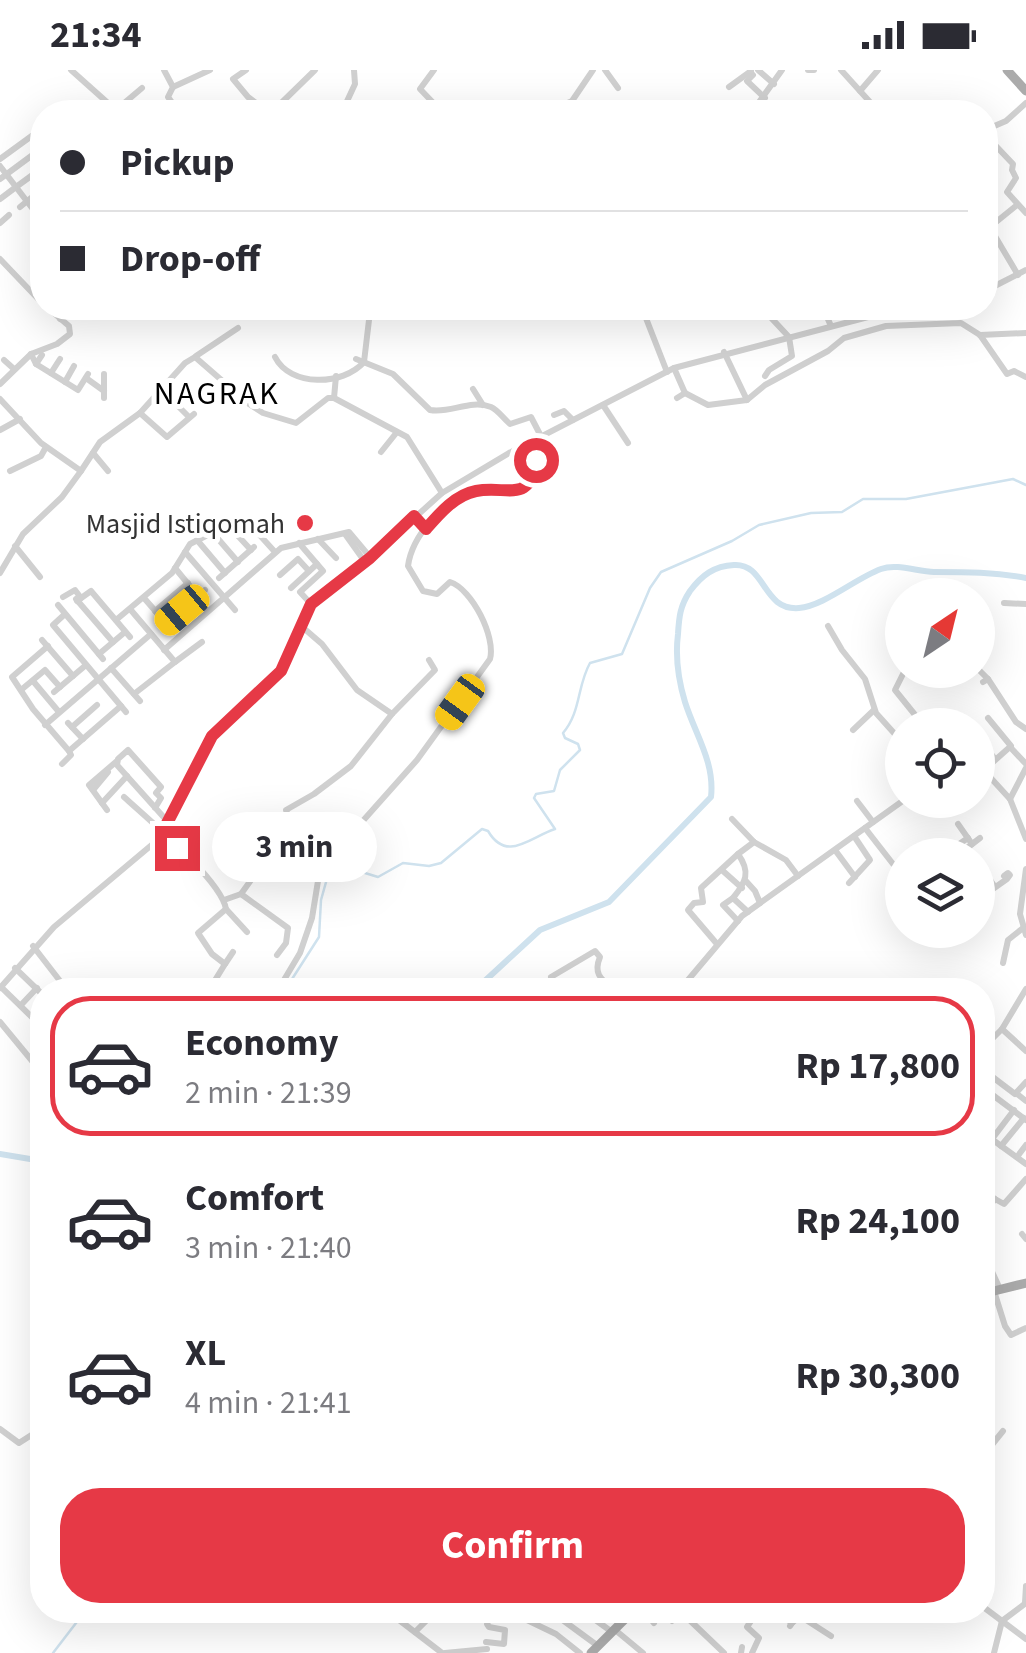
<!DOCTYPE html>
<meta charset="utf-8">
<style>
:root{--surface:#fff;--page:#f2f2f3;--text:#2b2b33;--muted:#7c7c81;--line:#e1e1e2;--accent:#e63946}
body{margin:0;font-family:"Source Sans 3",sans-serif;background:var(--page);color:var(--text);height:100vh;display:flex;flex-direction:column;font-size:38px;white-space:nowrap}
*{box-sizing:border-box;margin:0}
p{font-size:32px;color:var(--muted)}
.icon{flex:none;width:55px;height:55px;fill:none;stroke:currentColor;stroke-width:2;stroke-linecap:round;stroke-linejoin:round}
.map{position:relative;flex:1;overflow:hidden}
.drawer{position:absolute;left:30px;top:908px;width:965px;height:645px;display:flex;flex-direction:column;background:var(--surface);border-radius:40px;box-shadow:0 10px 40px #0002}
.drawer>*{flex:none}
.guide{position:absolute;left:30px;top:30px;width:968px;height:220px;border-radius:40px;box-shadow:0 10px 40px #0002;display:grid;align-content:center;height:220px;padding:0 30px;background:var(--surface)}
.needle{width:65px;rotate:35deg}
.fabs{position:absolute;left:885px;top:508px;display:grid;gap:20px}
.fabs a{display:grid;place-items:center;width:110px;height:110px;border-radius:50%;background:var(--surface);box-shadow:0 10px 40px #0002;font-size:50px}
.end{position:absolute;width:45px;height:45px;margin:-22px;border:12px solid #e63946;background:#fff;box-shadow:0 0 0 5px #fff}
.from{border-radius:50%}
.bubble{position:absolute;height:70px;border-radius:35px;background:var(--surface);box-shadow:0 10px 40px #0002;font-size:32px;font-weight:700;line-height:70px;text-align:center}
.car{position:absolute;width:30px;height:60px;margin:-30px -15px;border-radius:12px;box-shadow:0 0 8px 2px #0007;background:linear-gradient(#f5c518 24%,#345 0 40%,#f5c518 0 76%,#345 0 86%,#f5c518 0)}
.guide b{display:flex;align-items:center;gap:35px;height:95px;font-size:38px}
.guide b+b{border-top:2px solid var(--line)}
.guide i{width:25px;height:25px;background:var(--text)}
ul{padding:18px 0 0;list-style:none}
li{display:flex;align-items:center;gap:30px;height:140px;margin:0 20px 15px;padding:0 10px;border:5px solid transparent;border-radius:40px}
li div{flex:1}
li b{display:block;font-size:38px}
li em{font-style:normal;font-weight:700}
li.active{border-color:var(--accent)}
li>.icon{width:90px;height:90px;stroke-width:1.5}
.button{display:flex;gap:20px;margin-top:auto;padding:20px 30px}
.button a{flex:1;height:115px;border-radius:40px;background:var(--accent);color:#fff;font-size:40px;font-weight:700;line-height:115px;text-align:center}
.status{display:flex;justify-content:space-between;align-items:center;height:70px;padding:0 50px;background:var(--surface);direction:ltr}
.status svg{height:28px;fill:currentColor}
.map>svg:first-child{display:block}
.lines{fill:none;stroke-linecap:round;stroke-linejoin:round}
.stream{stroke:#cfe2ee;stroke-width:2.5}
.river{stroke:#cfe2ee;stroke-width:6}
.minor{stroke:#d0d0d0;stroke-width:6}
.major{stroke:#ababab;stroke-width:9}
.route{stroke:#e63946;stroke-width:12}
.poi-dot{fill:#e63946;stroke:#fff;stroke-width:4}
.labels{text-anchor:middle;stroke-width:10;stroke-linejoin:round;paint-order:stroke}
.poi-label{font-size:28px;fill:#333;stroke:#fff;text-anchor:end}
.quarter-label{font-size:32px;letter-spacing:2.5px;fill:#000;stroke:#fff}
</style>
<div class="status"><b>21:34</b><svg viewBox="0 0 49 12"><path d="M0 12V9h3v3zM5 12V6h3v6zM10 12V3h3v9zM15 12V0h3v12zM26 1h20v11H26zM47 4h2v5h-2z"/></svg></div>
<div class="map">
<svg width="1026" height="1583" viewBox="0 0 1026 1583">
<rect width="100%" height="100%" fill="#fff"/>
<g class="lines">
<g class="stream">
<path d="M285 920 319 867 321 830 328 805 344 789 357 788 365 803 378 807 403 793 429 796 441 793 482 759 488 761C507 793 530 767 555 759L534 728 536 724 554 721 560 700 580 680 578 674 565 668 563 663C581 642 577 616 590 593L622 584 650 518 661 502 732 471 759 455 811 443 842 442 863 429H906L1013 409 1026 415"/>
<path d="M53 1583 86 1540"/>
</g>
<g class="river">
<path d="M475 920 540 860 609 832 711 727C715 692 695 664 685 632 678 609 675 588 678 564 679 547 680 536 690 521 702 505 714 496 734 495 766 493 762 541 799 538 824 536 856 508 881 499 897 493 918 502 934 502 966 502 995 502 1026 508"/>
<path d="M0 1084 42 1091"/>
</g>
<g class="minor">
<path d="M71 0 118 42"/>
<path d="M164 0 173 17 168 27 179 42"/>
<path d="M246 0 233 9 248 27 268 42"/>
<path d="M434 0 420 19 442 42"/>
<path d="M605 0 618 18"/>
<path d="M758 0 774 14"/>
<path d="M808 0H814"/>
<path d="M841 0 879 42"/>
<path d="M750 2 753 5 747 11 765 28"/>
<path d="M173 17 210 0"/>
<path d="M729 17 751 1"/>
<path d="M860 21 878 0"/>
<path d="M116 40 142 18"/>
<path d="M272 42 315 0"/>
<path d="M342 42 355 14 354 0"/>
<path d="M548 42 572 31 593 0"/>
<path d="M611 42 617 35"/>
<path d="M752 42 782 0"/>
<path d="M985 60 1006 51 1026 33"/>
<path d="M985 74 995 75 1013 94 1012 100 1016 108 1007 122 1026 143"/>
<path d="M0 89 33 65 42 74"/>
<path d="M0 96 16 117 0 129"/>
<path d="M42 98 16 117 42 151"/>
<path d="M0 109 42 78"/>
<path d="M20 137 42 119"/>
<path d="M0 153 9 145"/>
<path d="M989 156 1018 205"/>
<path d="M985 161 1017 135"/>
<path d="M0 189 42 233"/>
<path d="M985 221 1026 200"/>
<path d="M642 238 667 302"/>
<path d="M762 238 789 267 792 286 769 300 765 306"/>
<path d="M823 238 831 256"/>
<path d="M864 238 868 247"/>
<path d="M60 249 72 238"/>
<path d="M980 265 1026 263"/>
<path d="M724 282 747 330"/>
<path d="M31 284 36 294 78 320 88 304"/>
<path d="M196 286 238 258"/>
<path d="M275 287C290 317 343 316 364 292L369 250"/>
<path d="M4 290 14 299"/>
<path d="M36 294 42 285"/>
<path d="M674 298 685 323 677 328"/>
<path d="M51 303 60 289"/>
<path d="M86 308 104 321"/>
<path d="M65 312 74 296"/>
<path d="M0 314 31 284 57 274 70 264 69 256 48 238"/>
<path d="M161 319 189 347"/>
<path d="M473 319 483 335"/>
<path d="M685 323 708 335 747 330 765 315 828 281 844 268 886 256 961 253 980 265 1007 304 1014 301 1026 307"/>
<path d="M104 328V304"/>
<path d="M334 328 336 306"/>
<path d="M0 329 41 373 81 401 62 427 23 464 0 503"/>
<path d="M603 335 628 373"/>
<path d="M140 343 167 367 194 344"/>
<path d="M554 345 564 341 573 350"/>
<path d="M0 360 20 349"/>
<path d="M381 382 397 362"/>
<path d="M93 383 108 401"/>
<path d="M10 401 41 386 46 377"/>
<path d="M81 401 100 372 140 343 185 293 195 287 249 334 263 343 296 353 328 328H334L407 367 442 423"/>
<path d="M228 455 251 480"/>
<path d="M213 463 238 492"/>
<path d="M345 464 365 492"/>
<path d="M318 469 336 488"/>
<path d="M197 470 225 503"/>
<path d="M299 473 323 501 300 522 311 534"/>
<path d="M15 476 40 507"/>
<path d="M185 482 235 540"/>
<path d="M175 498 198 526"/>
<path d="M280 505 298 489 309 501"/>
<path d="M219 508 254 477"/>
<path d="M291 518 317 494"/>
<path d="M63 527 75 520 81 528"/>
<path d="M144 528 171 559"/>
<path d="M76 529 113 572"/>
<path d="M77 531 91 521 130 567"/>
<path d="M1004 533 1026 534"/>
<path d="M58 535 103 589"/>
<path d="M130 539 175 592 202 572"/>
<path d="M155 541 188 513"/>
<path d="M65 544 53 555 126 642"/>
<path d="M116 550 172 503 190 474 241 448 245 449 275 482"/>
<path d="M166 553 205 520"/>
<path d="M300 555 322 574 357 620 392 644 351 696 314 724 286 740 291 755 329 789"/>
<path d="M828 556 842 580 865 609 876 643 902 672"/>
<path d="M42 570 73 606"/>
<path d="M48 576 12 607 33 639 69 681 71 685 62 694"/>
<path d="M164 580 281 478 349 462 370 487"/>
<path d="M99 584 125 562"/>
<path d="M111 598 140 631"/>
<path d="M978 599 988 609"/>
<path d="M905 600 895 620 920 651"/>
<path d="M33 611 59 642"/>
<path d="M983 612 988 609 1016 652 1026 659"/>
<path d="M21 620 45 600 60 617"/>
<path d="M54 622 86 595"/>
<path d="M134 624 175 592"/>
<path d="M392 644 435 600 429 590"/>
<path d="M68 653 83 669"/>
<path d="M45 655 151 564"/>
<path d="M72 657 97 635"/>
<path d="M853 660 874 640"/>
<path d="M978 667 995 689"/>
<path d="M1010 677 1026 694"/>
<path d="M69 681 121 636"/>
<path d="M978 694 1010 729 1026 769"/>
<path d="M984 700 1011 676 988 648"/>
<path d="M93 720 108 702"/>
<path d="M124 727C148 749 221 810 226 839L198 863 212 884 225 894 233 882"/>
<path d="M1010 729 1026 698"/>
<path d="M857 731 873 752"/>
<path d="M102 733 127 706"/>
<path d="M155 738 161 728 156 723 161 717 128 680 118 689 117 695C134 714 151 733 168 752"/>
<path d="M107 740 89 715 117 691"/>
<path d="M732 749 754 772 786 790 798 806"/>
<path d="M958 754 972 774"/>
<path d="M865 758 893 794"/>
<path d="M967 778 980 768"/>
<path d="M835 780 855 807"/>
<path d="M946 783 968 768"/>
<path d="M978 793 995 817"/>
<path d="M1026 799 1020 844 1026 865"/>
<path d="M723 801 742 818"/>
<path d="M745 810 755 821 760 833"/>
<path d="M849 813 870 790 854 766"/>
<path d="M241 824 267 788 307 771"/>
<path d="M978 825 980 828 1007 809 1004 806 1008 803 1010 805 1007 809"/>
<path d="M733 828 723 835 738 851"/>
<path d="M224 830 241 824 288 858 286 873 277 885"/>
<path d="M226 839 247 862"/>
<path d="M748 842 733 828C746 812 751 802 738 784L754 772"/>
<path d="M717 874 688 840 694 833 703 832 701 818 738 784"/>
<path d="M33 876 67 920"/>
<path d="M1003 893 1008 870 1023 858"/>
<path d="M15 898 42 924"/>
<path d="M551 907 595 881 600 887C593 904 601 909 614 920"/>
<path d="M1 917 42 957"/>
<path d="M0 918 54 857 154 773 212 666 281 601 311 534 370 488 442 423 509 383 674 298 868 247 932 238"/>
<path d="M209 920 225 894"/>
<path d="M278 920 300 883 312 848 318 811 329 789 417 690 490 589C496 567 472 519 450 512L437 524 423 521 408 496C412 466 444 429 474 421 492 416 510 425 528 415L544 372 531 347 510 354C504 349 498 340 491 337 470 329 450 344 430 340L393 304 356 289"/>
<path d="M684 920 688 910 742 846 904 730"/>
<path d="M21 935 37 918"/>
<path d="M0 952 42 1003"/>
<path d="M1002 959 1026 981"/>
<path d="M982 979 1002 959 1026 919"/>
<path d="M982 999 1015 1024 1026 1012"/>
<path d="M982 1017 1026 1050"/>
<path d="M1016 1023 1026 1031"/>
<path d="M982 1062 1026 1094"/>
<path d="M992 1069 1014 1040"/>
<path d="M1001 1076 1024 1048"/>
<path d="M1017 1087 1026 1075"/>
<path d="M982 1120 995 1129 982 1146"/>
<path d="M995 1129 1004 1134 1026 1109"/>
<path d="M1022 1164 1026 1169"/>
<path d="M982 1180 1000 1219"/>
<path d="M994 1221 1005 1256 1011 1265 1026 1258"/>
<path d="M982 1251 986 1258 982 1261"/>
<path d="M0 1359 19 1373 33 1364 42 1348"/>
<path d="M982 1387 1003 1361"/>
<path d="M1025 1533 1026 1516"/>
<path d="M982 1536 1002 1551 1026 1533"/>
<path d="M386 1540 442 1583"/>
<path d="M506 1540 556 1564 580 1583"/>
<path d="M549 1540 598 1576"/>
<path d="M605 1540 621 1552"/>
<path d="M643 1540 654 1553"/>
<path d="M679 1540 724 1583"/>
<path d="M758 1540 770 1549 777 1540"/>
<path d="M832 1540 842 1548 850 1540"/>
<path d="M776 1542 792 1553 790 1556"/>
<path d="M586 1543 612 1562"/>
<path d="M472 1549 476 1540"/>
<path d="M672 1551 681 1542"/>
<path d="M792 1553 800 1546 831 1566"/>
<path d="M614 1559 643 1583"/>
<path d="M415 1562 429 1548 427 1540"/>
<path d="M486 1572 504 1574 505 1560 489 1557 487 1554 493 1540"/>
<path d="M445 1583 487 1579"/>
<path d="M741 1583 742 1577"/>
<path d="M752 1583 759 1568 747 1557 758 1540"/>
<path d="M994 1583 1002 1551 1026 1569"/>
</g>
<g class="major">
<path d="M1007 0 1026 21"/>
<path d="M982 1224 1026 1213"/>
<path d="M591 1583 634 1540"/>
</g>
</g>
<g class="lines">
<path class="route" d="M177 778 162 763 212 666 281 601 311 534 370 488 414 446 426 459C439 444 455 425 476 421 507 415 530 435 536 390"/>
</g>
<circle class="poi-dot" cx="305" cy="453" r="10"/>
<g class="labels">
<g class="poi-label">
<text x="285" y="463">Masjid Istiqomah</text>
</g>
<g class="quarter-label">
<text x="217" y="334">NAGRAK</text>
</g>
</g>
</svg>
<div class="fabs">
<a><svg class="needle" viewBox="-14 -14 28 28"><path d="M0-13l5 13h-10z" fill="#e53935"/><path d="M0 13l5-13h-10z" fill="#7c7c81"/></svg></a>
<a><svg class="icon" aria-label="locate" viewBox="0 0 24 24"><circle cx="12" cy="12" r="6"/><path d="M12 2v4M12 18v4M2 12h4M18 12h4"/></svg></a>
<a><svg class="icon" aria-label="layers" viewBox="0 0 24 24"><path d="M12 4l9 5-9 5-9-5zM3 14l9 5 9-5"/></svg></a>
</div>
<i class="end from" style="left:536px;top:390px"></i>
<i class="end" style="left:177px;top:778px"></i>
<div class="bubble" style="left:212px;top:742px;width:165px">3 min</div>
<i class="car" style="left:182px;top:540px;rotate:230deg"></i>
<i class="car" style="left:460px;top:632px;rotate:216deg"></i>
<div class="guide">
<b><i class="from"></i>Pickup</b>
<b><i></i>Drop-off</b>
</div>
<section class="drawer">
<ul>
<li class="active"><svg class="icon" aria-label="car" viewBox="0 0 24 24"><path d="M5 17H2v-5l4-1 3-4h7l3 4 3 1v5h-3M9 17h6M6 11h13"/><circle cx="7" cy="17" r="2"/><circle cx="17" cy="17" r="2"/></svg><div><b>Economy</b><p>2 min · 21:39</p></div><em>Rp 17,800</em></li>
<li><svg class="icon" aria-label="car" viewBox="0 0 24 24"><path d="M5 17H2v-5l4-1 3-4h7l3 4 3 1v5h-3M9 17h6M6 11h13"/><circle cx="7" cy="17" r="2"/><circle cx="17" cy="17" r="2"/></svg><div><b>Comfort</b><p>3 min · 21:40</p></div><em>Rp 24,100</em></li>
<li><svg class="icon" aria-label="car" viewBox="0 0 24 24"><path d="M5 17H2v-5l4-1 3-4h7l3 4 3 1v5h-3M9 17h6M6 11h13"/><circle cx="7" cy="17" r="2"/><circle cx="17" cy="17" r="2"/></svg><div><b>XL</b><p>4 min · 21:41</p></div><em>Rp 30,300</em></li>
</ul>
<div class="button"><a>Confirm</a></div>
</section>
</div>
